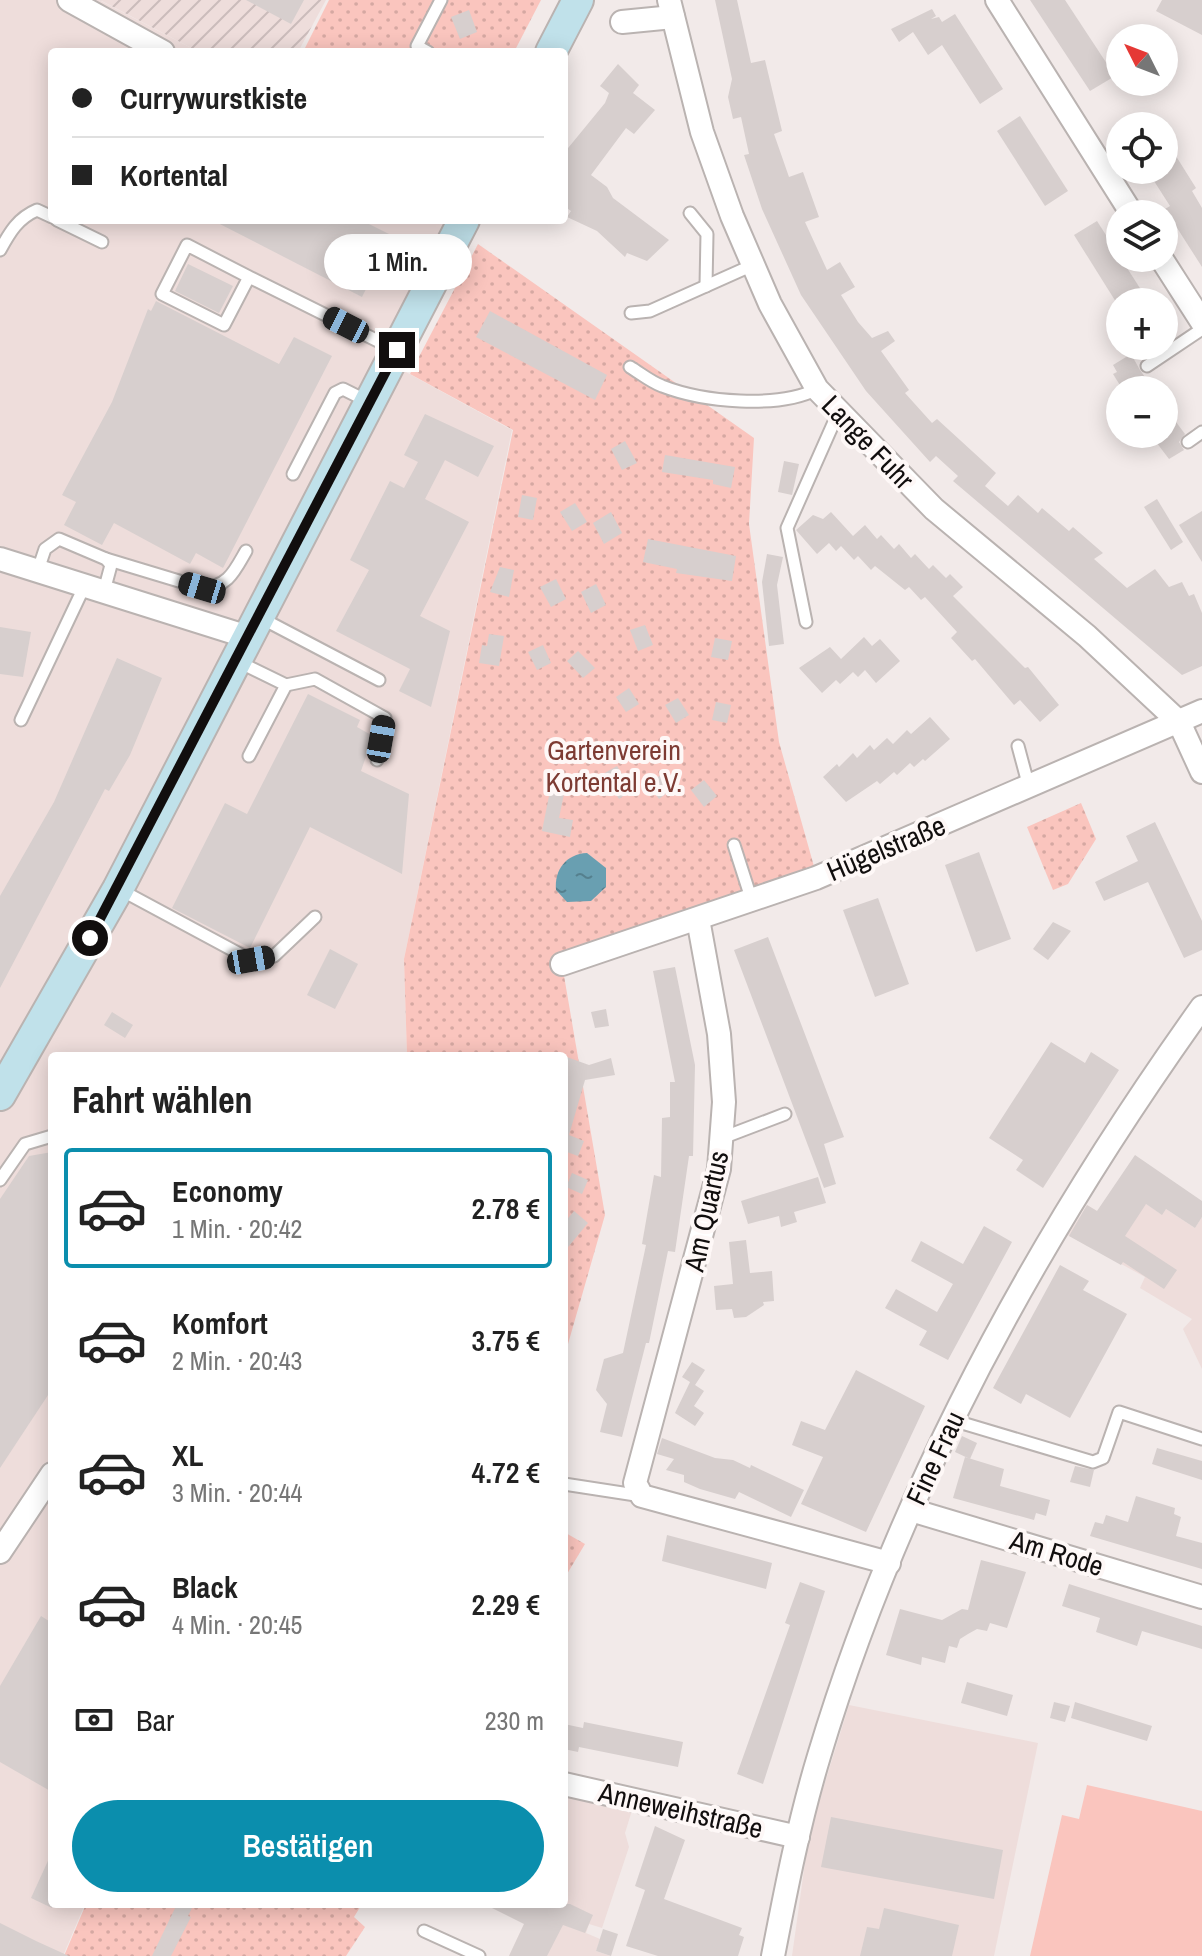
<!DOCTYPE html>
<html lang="de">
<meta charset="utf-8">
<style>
:root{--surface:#fff;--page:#f6f6f6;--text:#222;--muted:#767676;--line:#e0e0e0;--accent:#0b8ead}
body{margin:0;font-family:"Archivo Narrow",sans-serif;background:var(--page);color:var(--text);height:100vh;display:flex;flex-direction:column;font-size:30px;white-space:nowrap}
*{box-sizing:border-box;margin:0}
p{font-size:26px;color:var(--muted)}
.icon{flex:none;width:44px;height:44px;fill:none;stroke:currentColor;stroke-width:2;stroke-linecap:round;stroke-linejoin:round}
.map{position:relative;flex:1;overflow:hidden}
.side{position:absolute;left:48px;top:1052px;width:520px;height:856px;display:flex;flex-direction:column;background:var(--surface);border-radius:8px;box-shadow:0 4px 20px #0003}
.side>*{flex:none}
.top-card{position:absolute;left:48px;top:48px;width:520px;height:176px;border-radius:8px;box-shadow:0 4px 20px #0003;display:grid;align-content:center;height:176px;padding:0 24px;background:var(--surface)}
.needle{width:52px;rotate:312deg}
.controls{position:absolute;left:1106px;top:24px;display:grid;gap:16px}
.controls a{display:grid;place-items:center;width:72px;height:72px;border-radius:50%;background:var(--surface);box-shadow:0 4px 20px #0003;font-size:40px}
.end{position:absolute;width:36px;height:36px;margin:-18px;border:10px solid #110e0e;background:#fff;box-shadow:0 0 0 4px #fff}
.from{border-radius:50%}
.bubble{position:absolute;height:56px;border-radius:28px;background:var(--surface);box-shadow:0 4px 20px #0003;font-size:26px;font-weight:600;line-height:56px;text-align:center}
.car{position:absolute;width:24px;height:48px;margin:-24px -12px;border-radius:10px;box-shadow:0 0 6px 2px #0007;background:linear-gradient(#222 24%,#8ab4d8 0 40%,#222 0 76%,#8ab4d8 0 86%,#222 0)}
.top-card b{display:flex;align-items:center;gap:28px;height:76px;font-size:30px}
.top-card b+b{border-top:2px solid var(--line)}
.top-card i{width:20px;height:20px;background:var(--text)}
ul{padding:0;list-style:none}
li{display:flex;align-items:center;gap:24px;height:120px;margin:0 16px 12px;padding:0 8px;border:4px solid transparent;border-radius:8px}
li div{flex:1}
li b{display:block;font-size:30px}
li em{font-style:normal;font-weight:600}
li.on{border-color:var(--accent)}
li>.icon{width:72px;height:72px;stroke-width:1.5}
h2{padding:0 24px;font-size:36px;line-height:96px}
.pay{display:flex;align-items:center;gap:20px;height:88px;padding:0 24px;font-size:30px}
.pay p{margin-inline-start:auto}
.primary-button{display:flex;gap:16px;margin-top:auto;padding:16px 24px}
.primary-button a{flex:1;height:92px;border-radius:48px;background:var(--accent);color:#fff;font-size:32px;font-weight:600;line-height:92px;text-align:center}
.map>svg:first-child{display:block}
.built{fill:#eedddb}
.industrial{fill:url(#industrial-furrows)}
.park{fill:url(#park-dots)}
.pitch{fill:#fac5be}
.water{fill:url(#water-ripples)}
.building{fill:#d7cfce}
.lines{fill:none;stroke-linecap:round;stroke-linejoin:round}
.lane-casing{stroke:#bab3b1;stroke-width:15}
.street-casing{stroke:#bab3b1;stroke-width:26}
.secondary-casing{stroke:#bab3b1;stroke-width:34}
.lane{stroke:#fff;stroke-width:11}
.street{stroke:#fff;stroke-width:22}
.secondary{stroke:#c0e1ea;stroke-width:30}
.route{stroke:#110e0e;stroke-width:10}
.labels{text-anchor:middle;stroke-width:8;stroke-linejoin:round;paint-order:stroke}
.street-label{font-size:28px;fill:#110e0e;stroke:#fef8f7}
.park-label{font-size:28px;fill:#7d3b33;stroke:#fef8f7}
</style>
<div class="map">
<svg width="1202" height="1956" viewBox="0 0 1202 1956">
<defs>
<pattern id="industrial-furrows" width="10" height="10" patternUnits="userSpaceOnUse" patternTransform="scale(2)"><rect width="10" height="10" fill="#eedddb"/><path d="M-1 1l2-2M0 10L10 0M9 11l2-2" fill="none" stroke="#cbbcbb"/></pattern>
<pattern id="park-dots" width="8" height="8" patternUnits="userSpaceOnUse" patternTransform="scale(2)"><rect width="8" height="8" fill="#fac5be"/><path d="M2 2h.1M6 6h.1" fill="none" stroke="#d5a8a2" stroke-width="1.8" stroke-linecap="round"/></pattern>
<pattern id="water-ripples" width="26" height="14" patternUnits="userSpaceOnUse" patternTransform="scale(2)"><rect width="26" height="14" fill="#699fb1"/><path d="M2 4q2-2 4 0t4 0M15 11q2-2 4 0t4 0" fill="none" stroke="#55808e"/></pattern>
</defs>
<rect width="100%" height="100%" fill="#f2eae9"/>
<g class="built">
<path d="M0 0H99L199 52H52V220H458L384 360 512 430 404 959 407 1056H52V1904H85L63 1956H0Z"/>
<path d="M1146 1204 1161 1214 1166 1209 1195 1228 1202 1217V1369L1183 1329 1192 1319 1140 1288 1145 1277 1068 1235 1087 1205 1097 1211Z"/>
<path d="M849 1705 1038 1743 994 1956H792L809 1834Z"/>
<path d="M564 1792 633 1807 625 1833 629 1847 602 1928 589 1924 586 1933 600 1939 596 1951 611 1956H509L527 1918 564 1904Z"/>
</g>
<path class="industrial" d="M100 0H326L298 52H199Z"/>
<g class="park">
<path d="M329 0H541L514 52H303Z"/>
<path d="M478 244 754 438 749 524 779 742 817 877 562 964 605 1215 564 1358V1056H407L404 959 513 430 410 374Z"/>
<path d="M1081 803 1096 839 1068 884 1053 890 1027 827Z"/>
<path d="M564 1532 585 1544 564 1579Z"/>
<path d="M86 1904H362L354 1917 365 1927 346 1956H64Z"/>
</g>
<path class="pitch" d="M1087 1785 1202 1811V1956H1030L1062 1815 1079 1819Z"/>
<path class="water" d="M587 853 606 868V887L591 901 567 902 556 890C554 870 566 854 587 853Z"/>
<g class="building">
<path d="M246 0H304L291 24Z"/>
<path d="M715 0H737L751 63 765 60 782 131 774 134 789 177 803 172 819 217 805 222 827 270 840 262 855 287 841 295 858 322 872 338 888 331 895 341 881 351 909 390 905 393 932 423 937 419 996 473 985 486 1008 506 1018 495 1038 513 1042 508 1069 531 1073 527 1103 553 1094 559 1127 588 1155 569 1169 587 1182 582 1189 596 1194 594 1202 613V666L1182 675 953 481 958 476 936 456 930 462 866 391 801 295 762 209 744 155 749 154 741 117 733 119 728 97 732 79Z"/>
<path d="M1030 0H1065L1115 76 1090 91Z"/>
<path d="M1162 0H1202V35L1156 11Z"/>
<path d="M932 9 936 16 931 19 939 17 942 22 955 14 1003 89 980 104 942 45 928 55 913 32 899 42 891 29Z"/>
<path d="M469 10 477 32 460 39 451 17Z"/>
<path d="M618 64 639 85 633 93 655 110 634 134 626 128 591 175 607 187 613 198 669 240 647 261 627 253 625 257 597 231 567 217 571 211 564 206V153L605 103 609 93 600 86Z"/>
<path d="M1020 116 1068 191 1045 206 997 131Z"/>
<path d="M1164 137 1196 188 1192 191 1202 208V267L1165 209 1170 206 1147 170H1164Z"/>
<path d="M212 220H361L393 236 362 297Z"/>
<path d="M1097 221 1145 296 1135 302H1116L1074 235Z"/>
<path d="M188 264 233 286 219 313 175 291Z"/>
<path d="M156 301 279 364 294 337 332 356 223 568 196 553 190 564 114 523 102 545 64 525 76 502 62 495 112 402 148 309 151 311Z"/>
<path d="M490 311 607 375 595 400 476 337Z"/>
<path d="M1131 354 1140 370 1154 390H1123L1113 374 1117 372 1113 365Z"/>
<path d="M1164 406 1185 434 1179 442 1184 450 1169 459 1150 434H1164Z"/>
<path d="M425 414 494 446 478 477 445 460 425 499 469 522 420 616 450 631 431 707 399 691 410 669 336 631 369 570 350 560 390 481 404 488 418 462 404 455Z"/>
<path d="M625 441 637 463 622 470 611 449Z"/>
<path d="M665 455 735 467 731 488 713 484V480L662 472Z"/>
<path d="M784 461 799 464 792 495 778 492Z"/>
<path d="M522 495 537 498 533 520 518 517Z"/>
<path d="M1157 499 1183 542 1171 550 1144 507Z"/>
<path d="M575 503 587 522 572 531 560 512Z"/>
<path d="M1202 511V562L1179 525Z"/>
<path d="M611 512 622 533 604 544 593 523Z"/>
<path d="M831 512 853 536 865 525 877 539 881 535 894 549 899 544 911 558 915 554 929 569 933 565 946 578 950 574 963 587 953 596 1025 668 1028 667 1059 705 1040 722 1020 700 1014 705 975 659 972 661 961 649 951 638 957 632 925 597 921 600 909 587 905 590 875 566 871 570 858 556 854 560 841 546 836 551 829 543 817 554 796 530 813 515 823 519Z"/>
<path d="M648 539 736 556 732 581 676 573 677 569 643 562Z"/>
<path d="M767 554 783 557 777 585 784 644 769 646 762 582Z"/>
<path d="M500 567 514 570 509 597 490 592Z"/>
<path d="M556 579 566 599 551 607 540 587Z"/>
<path d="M596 584 606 605 591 613 581 592Z"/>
<path d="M645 625 653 645 638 651 630 630Z"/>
<path d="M0 627 31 632 23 677 0 674Z"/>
<path d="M489 634 504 636 499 666 479 663 482 645 487 646Z"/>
<path d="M864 637 872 646 880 639 900 661 876 683 865 670 858 677 853 672 840 684 836 680 822 693 799 668 830 647 841 659Z"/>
<path d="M715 638 732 641 728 660 711 657Z"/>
<path d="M543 645 551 663 537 670 528 652Z"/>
<path d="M578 651 595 668 583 678 567 661Z"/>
<path d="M117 658 162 678 130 755 109 791 105 789 0 988V896L54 802Z"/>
<path d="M629 688 639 704 626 712 616 697Z"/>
<path d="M308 694 360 720 357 727 373 736 361 771 409 794 402 874 310 827 250 948 172 908 225 803 247 814Z"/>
<path d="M678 698 689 715 676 723 665 705Z"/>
<path d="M716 702 731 705 727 723 712 720Z"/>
<path d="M930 717 950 739 925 761 923 759 914 767 910 763 897 775 894 772 880 784 877 781 846 802 823 777 837 764 839 767 853 753 857 758 870 745 874 750 887 738 893 744 907 730 911 734Z"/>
<path d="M617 766 632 790 619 799 603 774Z"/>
<path d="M662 774 672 789 659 799 648 784Z"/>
<path d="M704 780 717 796 704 807 691 790Z"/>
<path d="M550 791 564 794 559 818 573 820 570 837 542 831Z"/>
<path d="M1155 822 1202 921V950L1184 958 1148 882 1104 901 1095 882 1138 861 1126 836Z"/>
<path d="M979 852 1011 939 976 952 945 865Z"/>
<path d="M878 898 909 984 875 997 843 910Z"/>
<path d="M1053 922 1071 931 1048 960 1033 949Z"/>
<path d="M768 937 844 1137 824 1144 836 1184 824 1188 734 950Z"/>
<path d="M330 949 358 964 335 1009 307 995Z"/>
<path d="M675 967 695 1065 693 1156H689L675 1252 668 1251 649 1343H646L622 1437 600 1432 607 1404 596 1390 604 1359 623 1353 646 1245 642 1244 654 1175 661 1177 662 1118 670 1117V1082H675L653 971Z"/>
<path d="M606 1009 609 1026 595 1028 591 1012Z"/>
<path d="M112 1012 133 1025 125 1038 104 1025Z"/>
<path d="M1051 1042 1085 1063 1091 1052 1119 1070 1043 1188 1016 1170 1023 1160 989 1138Z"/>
<path d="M564 1056 589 1065 611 1058 615 1075 585 1080 569 1135 584 1141 578 1156 564 1151Z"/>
<path d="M52 1152V1389L0 1468V1199L29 1156Z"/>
<path d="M1135 1155 1202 1201V1217L1195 1228 1166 1209 1162 1215 1146 1204 1125 1236 1177 1270 1164 1289 1123 1262 1121 1265 1069 1236 1087 1205 1097 1211Z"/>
<path d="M572 1173 588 1180 582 1194 566 1187Z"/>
<path d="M818 1177 826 1203 794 1212 797 1222 781 1227 779 1216 748 1224 741 1201Z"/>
<path d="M574 1211 588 1223 564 1252V1223Z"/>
<path d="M984 1226 1012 1242 948 1360 919 1345 927 1331 885 1308 896 1289 937 1312 953 1284 911 1261 921 1241 963 1264Z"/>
<path d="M746 1240 750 1273 772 1271 774 1301 763 1302 764 1305 746 1317 734 1318 732 1309 716 1310 714 1286 733 1284 729 1242Z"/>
<path d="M1060 1265 1089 1281 1083 1290 1127 1314 1070 1418 1026 1394 1021 1404 993 1388Z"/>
<path d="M692 1362 705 1370 695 1385 704 1391 694 1406 704 1413 695 1426 675 1413 690 1382 682 1377Z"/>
<path d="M856 1370 925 1406 866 1532 801 1504 823 1457 792 1445 801 1421 825 1430Z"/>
<path d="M962 1436 977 1443 970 1459 955 1452Z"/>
<path d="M662 1438 715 1458 733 1460 750 1468 751 1465 804 1490 791 1517 739 1492 735 1499 700 1489 684 1482V1475L666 1470 674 1459 657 1454Z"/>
<path d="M1157 1448 1202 1461V1480L1152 1464Z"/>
<path d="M965 1457 1004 1469 1000 1486 1050 1500 1046 1516 1036 1513 1034 1520 953 1498Z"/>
<path d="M1075 1466 1094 1470 1090 1487 1070 1482Z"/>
<path d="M1136 1496 1175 1508 1174 1514 1181 1517 1176 1536 1202 1543V1569L1090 1536 1095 1522 1103 1524 1106 1515 1128 1522Z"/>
<path d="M667 1535 772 1563 766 1589 662 1561Z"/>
<path d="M981 1560 1026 1572 1007 1628 990 1623 987 1631 977 1629 968 1634 960 1639 957 1648 949 1646 945 1663 922 1657 921 1665 886 1655 900 1609 942 1620 962 1609 968 1610Z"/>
<path d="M800 1582 825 1591 763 1784 737 1774 790 1625 785 1623Z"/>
<path d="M1069 1584 1202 1626V1649L1142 1631 1137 1646 1096 1632 1100 1618 1062 1606Z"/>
<path d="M41 1616 52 1623V1792L0 1762V1686Z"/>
<path d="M967 1682 1013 1695 1007 1716 961 1703Z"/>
<path d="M1054 1702 1070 1706 1065 1722 1050 1718Z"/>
<path d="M1075 1702 1152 1726 1147 1741 1071 1718Z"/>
<path d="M584 1722 683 1742 678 1767 579 1747 578 1752 564 1749V1724L583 1728Z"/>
<path d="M831 1817 1003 1850 994 1899 821 1867Z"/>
<path d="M655 1826 685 1840 664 1899 742 1928 739 1935 744 1937 738 1956H658L626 1946 645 1890 635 1886Z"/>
<path d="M52 1852V1908L31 1898Z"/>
<path d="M177 1904H194L188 1916 191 1917 171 1956H152Z"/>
<path d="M484 1904H570L593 1915 585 1933 563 1925 547 1956H509L524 1924Z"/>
<path d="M884 1908 959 1925 952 1956H860L867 1927 879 1929Z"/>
<path d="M0 1923 36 1941 69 1956H0Z"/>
<path d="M603 1929 618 1934 611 1956 596 1951Z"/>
</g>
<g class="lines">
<g class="lane-casing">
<g id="lane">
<path d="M428 52 417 46 441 0"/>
<path d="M690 213 707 234 706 286"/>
<path d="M57 220 102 242"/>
<path d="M0 250C10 232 18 218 37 210L52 217"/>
<path d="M249 277 187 245 162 294 224 325 249 277 396 350"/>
<path d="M631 313 650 311 753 265"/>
<path d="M1147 366 1202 329"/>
<path d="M630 367C640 373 651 382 662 386 703 402 778 409 817 389"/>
<path d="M1188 442 1202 432"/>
<path d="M293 474 335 393 343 389 369 402"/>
<path d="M106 559 202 588C228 587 234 572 246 551"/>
<path d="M38 570 45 549 59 539 106 559 111 565 104 591"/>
<path d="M259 617 379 680"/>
<path d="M806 622 787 528 838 413"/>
<path d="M237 661 286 685 249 756"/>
<path d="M286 685 315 679 385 718 377 760"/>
<path d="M21 720 85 585"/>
<path d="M1018 746 1029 787"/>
<path d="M734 845 752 901"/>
<path d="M119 889 251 960 274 956 315 917"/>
<path d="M722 1138 785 1114"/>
<path d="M0 1180 25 1144 52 1136"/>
<path d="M952 1420 1093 1462 1103 1458 1119 1412 1202 1439"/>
<path d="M564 1484 642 1496"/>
<path d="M424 1931 479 1956"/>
</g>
</g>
<g class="street-casing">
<g id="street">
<path d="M69 0 163 52"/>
<path d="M669 0 702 132 732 216 770 304 817 389 934 509 1087 636 1179 722 1202 772"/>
<path d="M997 0 1132 214"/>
<path d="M622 22 673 17"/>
<path d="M1161 258 1202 322"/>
<path d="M0 559 248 637"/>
<path d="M698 919 719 1034 724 1102 719 1169 635 1483 642 1496 889 1563"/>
<path d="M562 964 816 878 1202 711"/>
<path d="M911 1510 1202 1597"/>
<path d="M0 1552 52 1474"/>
<path d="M564 1784 798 1837"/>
<path d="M773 1956C786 1889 799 1822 819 1756 900 1486 1039 1235 1202 1007"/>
</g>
</g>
<g class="secondary-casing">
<g id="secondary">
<path d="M551 52 578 0"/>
<path d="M0 1095 118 889 464 220"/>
</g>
</g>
<use href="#lane" class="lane"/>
<use href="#street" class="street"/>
<use href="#secondary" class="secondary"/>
</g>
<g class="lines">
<path class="route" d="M90 938 397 350"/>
</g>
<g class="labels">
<g class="street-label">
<text transform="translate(868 442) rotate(46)" y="10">Lange Fuhr</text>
<text transform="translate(886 848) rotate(-23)" y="10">Hügelstraße</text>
<text transform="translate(706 1211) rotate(-78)" y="10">Am Quartus</text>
<text transform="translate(935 1458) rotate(-65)" y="10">Fine Frau</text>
<text transform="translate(1057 1553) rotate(17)" y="10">Am Rode</text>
<text transform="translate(681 1810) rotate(13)" y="10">Anneweihstraße</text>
</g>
<g class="park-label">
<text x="614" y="760">Gartenverein<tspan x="614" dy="32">Kortental e.V.</tspan></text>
</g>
</g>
</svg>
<div class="controls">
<a><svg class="needle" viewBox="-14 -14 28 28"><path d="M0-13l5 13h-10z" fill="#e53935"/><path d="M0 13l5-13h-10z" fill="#767676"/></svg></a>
<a><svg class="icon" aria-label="locate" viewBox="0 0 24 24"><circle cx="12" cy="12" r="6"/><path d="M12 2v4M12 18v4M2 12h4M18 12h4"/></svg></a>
<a><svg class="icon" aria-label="layers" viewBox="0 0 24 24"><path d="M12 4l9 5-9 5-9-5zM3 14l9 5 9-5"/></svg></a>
<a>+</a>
<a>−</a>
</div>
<i class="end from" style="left:90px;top:938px"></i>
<i class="end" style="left:397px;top:350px"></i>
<div class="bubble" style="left:324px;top:234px;width:148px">1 Min.</div>
<i class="car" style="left:346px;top:325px;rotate:297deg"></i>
<i class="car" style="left:202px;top:588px;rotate:287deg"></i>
<i class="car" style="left:381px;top:739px;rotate:10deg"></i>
<i class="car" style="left:251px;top:960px;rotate:80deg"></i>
<div class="top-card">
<b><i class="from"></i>Currywurstkiste</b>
<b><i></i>Kortental</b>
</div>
<section class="side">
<h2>Fahrt wählen</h2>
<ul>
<li class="on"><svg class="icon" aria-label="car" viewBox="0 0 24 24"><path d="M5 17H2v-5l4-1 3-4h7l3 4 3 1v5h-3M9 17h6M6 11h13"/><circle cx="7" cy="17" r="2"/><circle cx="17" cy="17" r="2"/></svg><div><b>Economy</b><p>1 Min. · 20:42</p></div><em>2.78 €</em></li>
<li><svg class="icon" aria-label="car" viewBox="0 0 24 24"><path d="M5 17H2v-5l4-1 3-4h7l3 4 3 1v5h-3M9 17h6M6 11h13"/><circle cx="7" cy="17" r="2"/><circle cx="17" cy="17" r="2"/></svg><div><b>Komfort</b><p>2 Min. · 20:43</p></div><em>3.75 €</em></li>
<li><svg class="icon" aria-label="car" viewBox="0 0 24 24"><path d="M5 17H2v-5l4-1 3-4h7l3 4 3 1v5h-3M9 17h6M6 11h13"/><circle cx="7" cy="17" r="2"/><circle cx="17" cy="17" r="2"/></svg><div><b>XL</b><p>3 Min. · 20:44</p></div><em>4.72 €</em></li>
<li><svg class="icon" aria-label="car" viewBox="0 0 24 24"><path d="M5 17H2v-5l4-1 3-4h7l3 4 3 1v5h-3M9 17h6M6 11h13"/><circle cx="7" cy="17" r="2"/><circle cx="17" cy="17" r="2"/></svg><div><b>Black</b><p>4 Min. · 20:45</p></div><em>2.29 €</em></li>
</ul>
<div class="pay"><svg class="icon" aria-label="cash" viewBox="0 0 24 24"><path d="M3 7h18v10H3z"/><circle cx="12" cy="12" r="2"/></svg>Bar<p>230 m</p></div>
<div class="primary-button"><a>Bestätigen</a></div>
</section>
</div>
